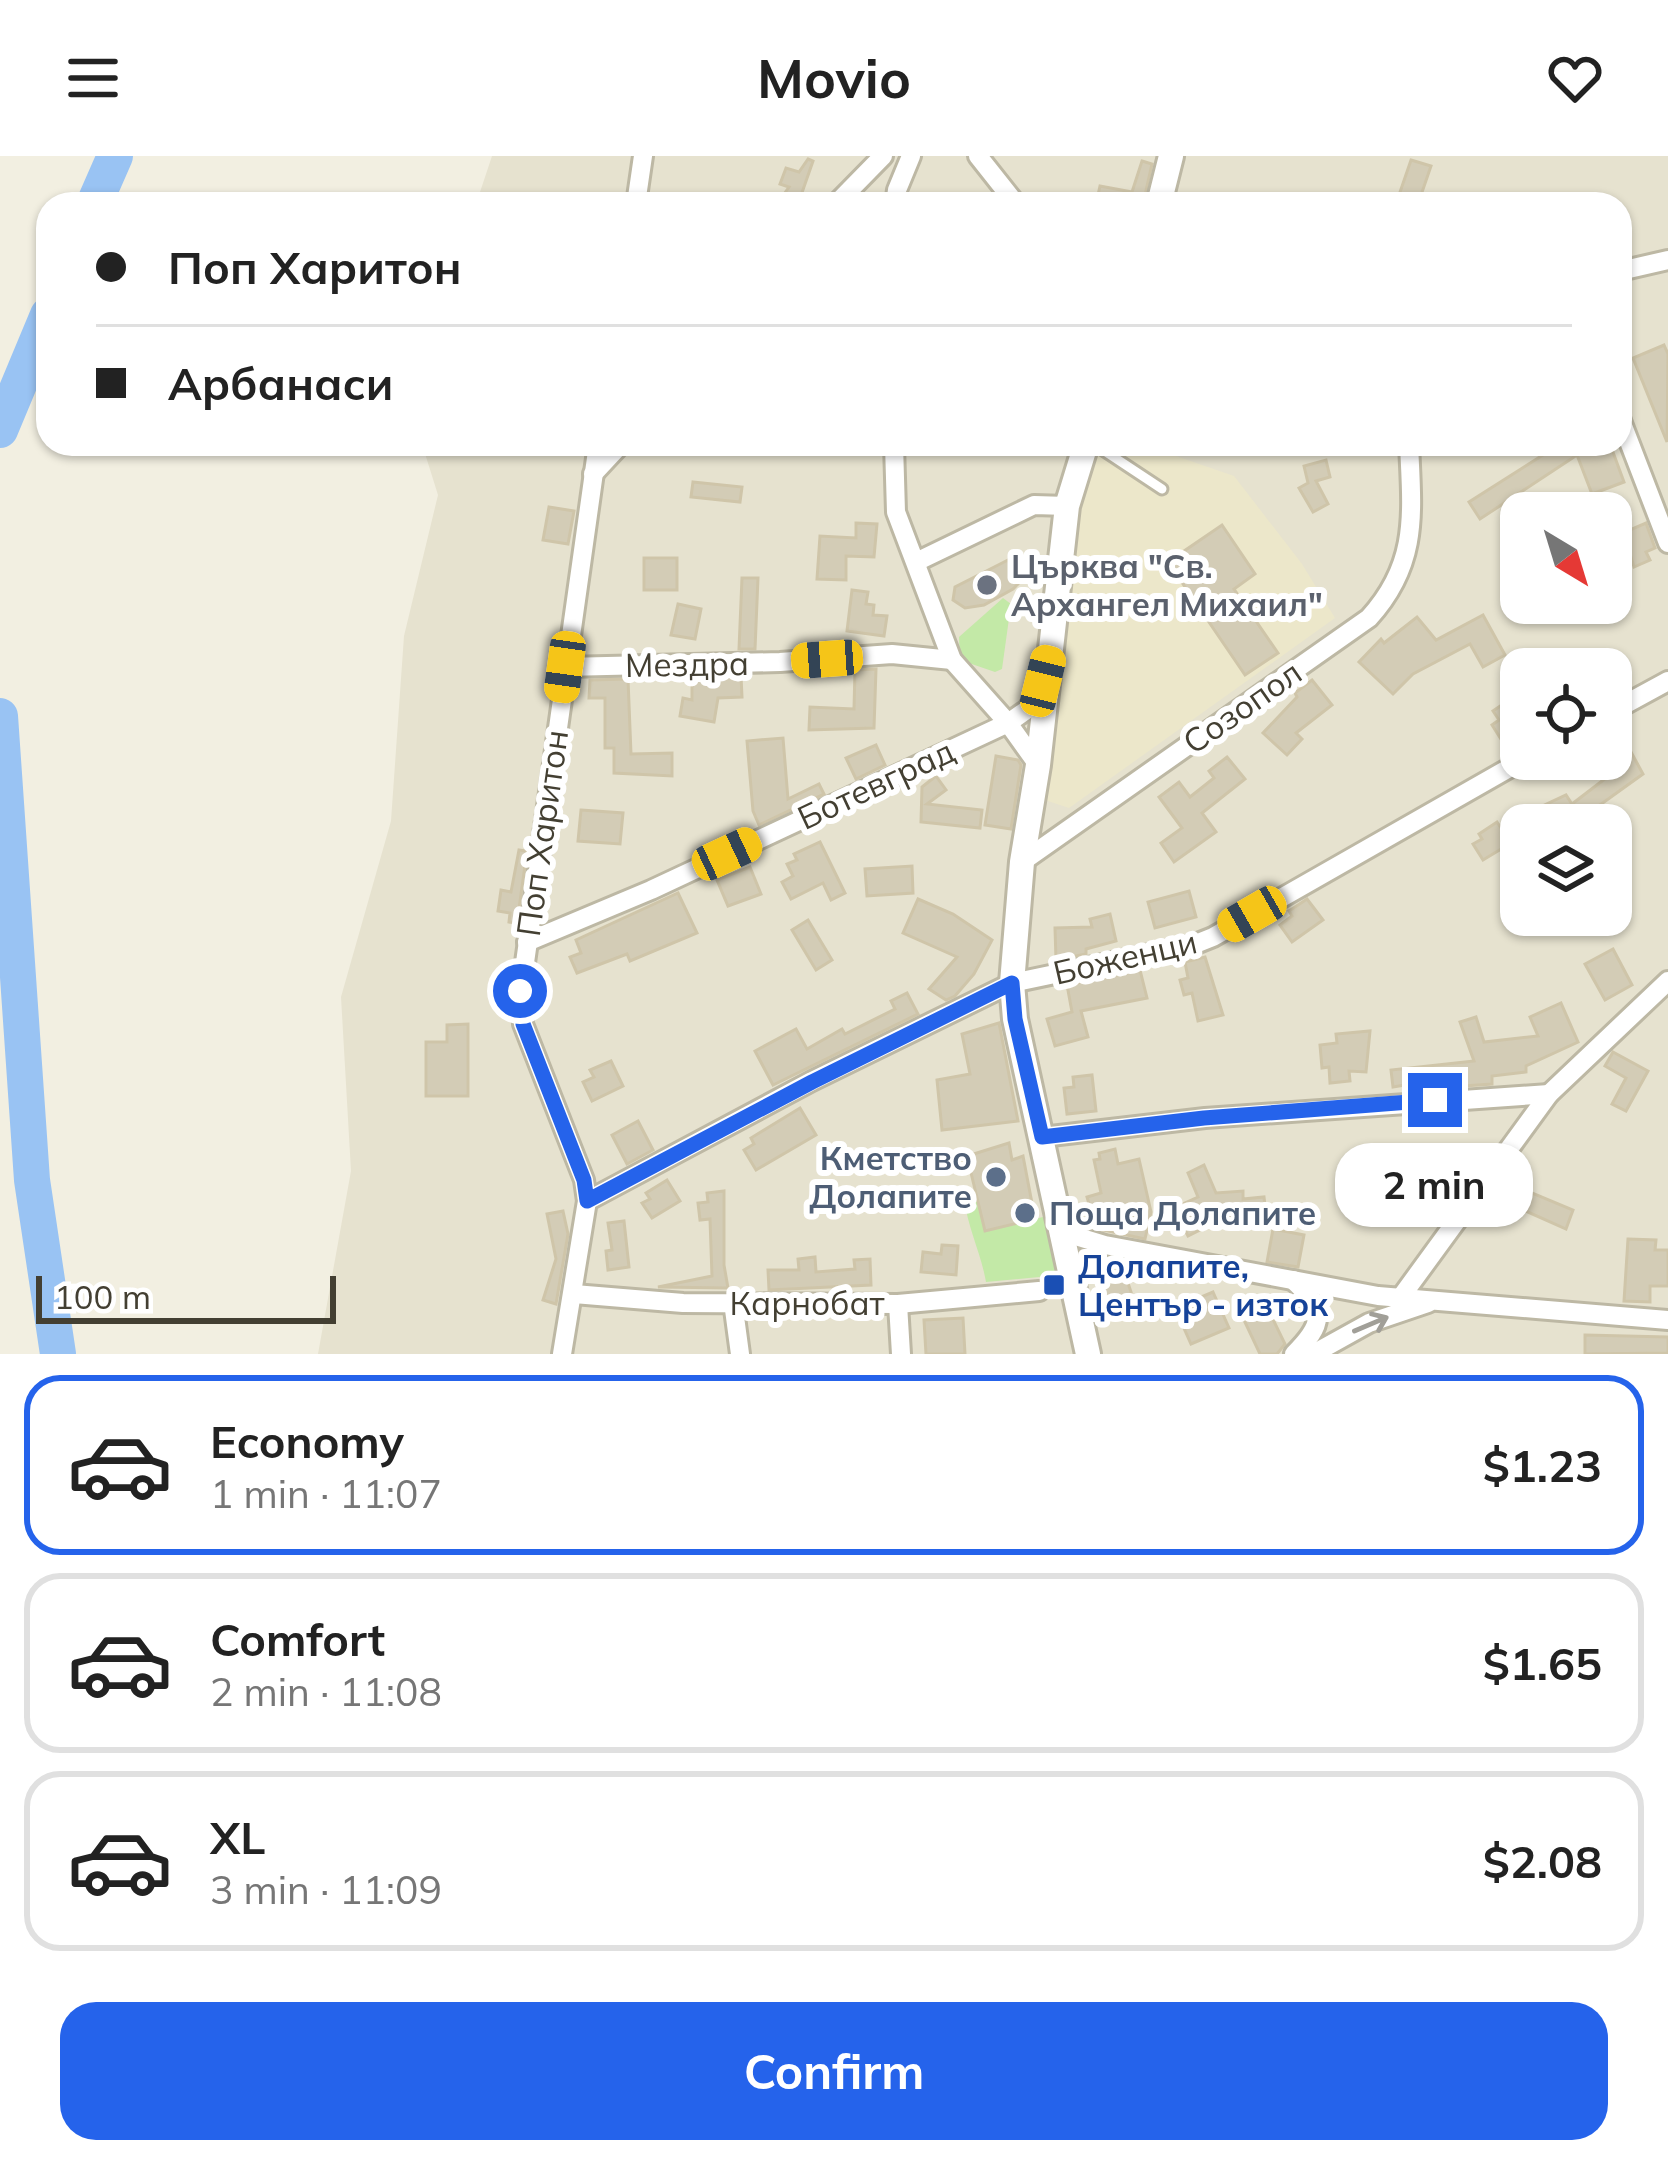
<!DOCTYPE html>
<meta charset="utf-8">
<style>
:root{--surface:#fff;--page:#f2f2f2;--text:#222;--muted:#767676;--line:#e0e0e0;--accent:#2563eb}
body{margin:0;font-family:Mulish,sans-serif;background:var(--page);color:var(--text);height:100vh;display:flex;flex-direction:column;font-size:45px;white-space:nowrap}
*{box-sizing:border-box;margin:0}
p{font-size:39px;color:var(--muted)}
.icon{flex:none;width:66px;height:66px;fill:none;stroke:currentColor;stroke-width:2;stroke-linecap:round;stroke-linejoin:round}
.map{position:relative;height:1198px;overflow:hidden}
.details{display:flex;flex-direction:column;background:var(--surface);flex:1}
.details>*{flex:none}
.hud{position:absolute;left:36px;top:36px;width:1596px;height:264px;border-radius:36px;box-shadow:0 3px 9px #0004;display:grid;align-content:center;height:264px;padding:0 60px;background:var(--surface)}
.needle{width:78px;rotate:142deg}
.tools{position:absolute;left:1500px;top:336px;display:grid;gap:24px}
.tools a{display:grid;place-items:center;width:132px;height:132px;border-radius:24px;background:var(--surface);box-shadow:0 3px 9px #0004;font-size:60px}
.scale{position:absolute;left:36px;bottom:30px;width:300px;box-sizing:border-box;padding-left:12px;border:6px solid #433f32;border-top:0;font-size:33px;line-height:42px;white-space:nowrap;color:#433f32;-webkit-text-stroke:9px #fff;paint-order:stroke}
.end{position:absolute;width:54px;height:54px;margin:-27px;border:15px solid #2563eb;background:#fff;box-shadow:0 0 0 6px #fff}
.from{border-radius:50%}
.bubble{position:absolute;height:84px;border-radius:36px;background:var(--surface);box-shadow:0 3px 9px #0004;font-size:39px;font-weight:700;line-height:84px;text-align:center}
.car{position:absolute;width:36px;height:72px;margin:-36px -18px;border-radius:15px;box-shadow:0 0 9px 3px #0007;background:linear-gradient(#f5c518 24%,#345 0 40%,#f5c518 0 76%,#345 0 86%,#f5c518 0)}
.hud b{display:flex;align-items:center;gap:42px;height:114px;font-size:45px}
.hud b+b{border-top:3px solid var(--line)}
.hud i{width:30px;height:30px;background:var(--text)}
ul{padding:21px 0 0;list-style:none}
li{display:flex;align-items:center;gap:36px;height:180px;margin:0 24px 18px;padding:0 36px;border:6px solid var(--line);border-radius:36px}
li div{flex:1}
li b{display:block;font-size:45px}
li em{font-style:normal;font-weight:700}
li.active{border-color:var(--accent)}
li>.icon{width:108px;height:108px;stroke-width:1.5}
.cta{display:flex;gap:24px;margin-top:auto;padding:24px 60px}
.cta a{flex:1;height:138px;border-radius:36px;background:var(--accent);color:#fff;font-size:48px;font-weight:700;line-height:138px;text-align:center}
header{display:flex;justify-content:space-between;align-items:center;height:156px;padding:0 60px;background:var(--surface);font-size:54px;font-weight:700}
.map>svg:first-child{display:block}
.residential{fill:#e6e2cf;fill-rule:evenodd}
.education{fill:#ece7ca}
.green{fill:#c3e9a7}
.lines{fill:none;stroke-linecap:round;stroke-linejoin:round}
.river{stroke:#99c3f3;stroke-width:36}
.building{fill:#d3ccb6;stroke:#cfc5a9;stroke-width:3}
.service-casing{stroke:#bdb8a4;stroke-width:15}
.minor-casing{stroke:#bdb8a4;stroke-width:24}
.tertiary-casing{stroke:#bdb8a4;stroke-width:30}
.service{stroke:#fff;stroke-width:9}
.minor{stroke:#fff;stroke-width:18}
.tertiary{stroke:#fff;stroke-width:24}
.oneway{stroke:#a19f98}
.route{stroke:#2563eb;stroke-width:15}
.worship-dot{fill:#6b7280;stroke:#fff;stroke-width:4.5}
.service-dot{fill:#5c6f8a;stroke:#fff;stroke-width:4.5}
.transit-dot{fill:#1a4fb4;stroke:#fff;stroke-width:4.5}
.labels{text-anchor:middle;stroke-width:12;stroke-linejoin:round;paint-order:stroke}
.worship-label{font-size:33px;font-weight:bold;fill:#5b616d;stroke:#fff;text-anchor:start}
.street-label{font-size:33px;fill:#433f32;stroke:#fff}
.service-label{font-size:33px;font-weight:bold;fill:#4e5e75;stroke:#fff;text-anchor:end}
.transit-label{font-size:33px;font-weight:bold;fill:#164399;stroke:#fff;text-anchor:start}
</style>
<header><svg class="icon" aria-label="menu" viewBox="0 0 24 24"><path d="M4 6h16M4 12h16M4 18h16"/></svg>Movio<svg class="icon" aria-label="heart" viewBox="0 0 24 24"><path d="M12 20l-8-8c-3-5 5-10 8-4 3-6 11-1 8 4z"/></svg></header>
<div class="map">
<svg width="1668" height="1198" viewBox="0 0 1668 1198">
<rect width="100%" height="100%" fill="#f2efe1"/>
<path class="residential" d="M492 0H1668V1198H318L351 1015 341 841 391 665 404 480 438 339 422 288H1620V48H476ZM1521 357H1611V447H1521ZM1521 513H1611V603H1521ZM1521 669H1611V759H1521Z"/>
<path class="education" d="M1091 288H1141L1234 320 1302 408 1335 462 1069 652 1042 643 1073 354Z"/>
<g class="green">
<path d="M1003 442 1011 448 1002 513 995 516 960 504 959 481Z"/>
<path d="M976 1037 986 1075 1047 1060 1060 1119 986 1126C981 1097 968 1073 964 1042Z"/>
</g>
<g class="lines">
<g class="river">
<path d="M94 48 115 0"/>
<path d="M0 274 48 159"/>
<path d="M0 560 32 1024 58 1198"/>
</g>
</g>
<g class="building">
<path d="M808 3 813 5 798 48H777L789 31 780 28 786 12 799 16Z"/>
<path d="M1411 4 1431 10 1418 48 1398 42Z"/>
<path d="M1142 5 1152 8 1143 48H1096L1100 30 1132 36Z"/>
<path d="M1664 189 1668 198 1667 286 1633 202Z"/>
<path d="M1539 288H1610L1624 326 1592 338 1577 299 1480 363 1469 346 1546 297Z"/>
<path d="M1326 304 1330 321 1316 325 1328 348 1313 356 1299 332 1308 327 1304 310Z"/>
<path d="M693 326 742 331 740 346 691 341Z"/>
<path d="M549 351 574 355 568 388 543 384Z"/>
<path d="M856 367 877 368 874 401 846 400V424L817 423 820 380 856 382Z"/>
<path d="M1646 367 1655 392 1646 396 1650 404 1634 411 1631 401 1620 406 1611 382Z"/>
<path d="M1222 369 1255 418 1234 433 1278 497 1245 519 1168 406Z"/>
<rect x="644" y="402" width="33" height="32"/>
<path d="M1008 404 1018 428 1013 433 984 449 965 452 953 444 955 431Z"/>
<path d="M742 422H758L755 493H739Z"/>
<path d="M852 434 868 436 866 448 874 449 873 459 887 460 884 480 847 475Z"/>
<path d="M678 448 701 453 695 483 671 479Z"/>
<path d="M1483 459 1505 499 1483 511 1470 488 1413 518 1393 538 1359 506 1381 483 1384 487 1417 461 1436 484Z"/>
<path d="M876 513 874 572 809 574 810 551 854 553 855 514Z"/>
<path d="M741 520 742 541 718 542 714 566 680 560 683 542 692 544V522Z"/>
<path d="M628 523 631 598 672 597V620L614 617V592H605V542H589L590 524Z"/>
<path d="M1312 524 1332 549 1296 577 1302 583 1287 599 1263 577 1297 541 1295 537Z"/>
<path d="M1506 546 1521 569V577L1504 588 1492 569 1499 564 1493 555Z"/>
<path d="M783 582 788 643 819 628 824 638 759 669 753 655 747 585Z"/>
<path d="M876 589 885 609 856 623 846 602Z"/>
<path d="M1631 596 1643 618 1572 669H1550L1538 652 1566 639 1572 648 1619 612 1615 604Z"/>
<path d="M996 600 1018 604 1021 609 1011 673 985 669Z"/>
<path d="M1227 601 1245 623 1202 657 1216 676 1174 706 1161 687 1182 672 1159 641 1179 626 1190 641 1214 622 1209 615Z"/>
<path d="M936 620 946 634 927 648 982 654 980 672 921 666 922 631Z"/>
<path d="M581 654 623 657 620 688 578 685Z"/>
<path d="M1497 666 1511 687 1483 704 1473 688 1482 683 1479 678Z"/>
<path d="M820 686 845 737 831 744 823 727 791 743 782 726 793 720 787 708 797 704 794 698Z"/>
<path d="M519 694 527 695 517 767 509 766 510 757 498 755 501 734 511 736Z"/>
<path d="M912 710 913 737 867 740 865 713Z"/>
<path d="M750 711 761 738 728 750 717 724Z"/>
<path d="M1189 735 1196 761 1155 772 1148 746Z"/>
<path d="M678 737 697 777 630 805 627 798 577 817 570 801 581 797 576 784Z"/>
<path d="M918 743 953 758 992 784 974 818 955 840 946 844 929 833 957 801 903 777Z"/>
<path d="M1307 743 1323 764 1292 786 1280 769 1292 760 1289 755Z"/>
<path d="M1110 758 1116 785 1086 793V798L1056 804 1055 772 1092 771 1090 763Z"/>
<path d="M808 764 832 804 816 814 792 774Z"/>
<path d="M1613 793 1632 829 1605 844 1585 808Z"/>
<path d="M1205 801 1223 859 1198 865 1192 837 1184 839 1180 824 1188 822 1185 806Z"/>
<path d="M1140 814 1147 842 1081 855 1088 881 1055 890 1047 863 1072 856 1067 829Z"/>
<path d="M907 837 918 858 773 929 755 895 796 873 807 893 842 873 845 878 895 853 891 845Z"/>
<path d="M1561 847 1578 886 1526 910V916L1492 920V928L1406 934 1405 929 1393 931 1391 914 1474 905 1460 866 1476 861 1484 886 1538 880 1530 861Z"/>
<path d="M999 867 1018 965 942 974 937 924 970 918 962 878Z"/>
<path d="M468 868V940H426V886H447V869Z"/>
<path d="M1370 875 1366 916 1349 915 1350 925 1330 927 1329 911 1322 912 1320 889 1337 887 1336 878Z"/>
<path d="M1613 896 1648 915 1626 955 1612 948 1626 922 1605 910Z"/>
<path d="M611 905 623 930 592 945 583 926 594 921 590 914Z"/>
<path d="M1092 919 1096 955 1067 958 1064 932 1074 931 1073 921Z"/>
<path d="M800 952 816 979 756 1014 744 994 754 988 751 982Z"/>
<path d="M638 965 653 994 627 1008 612 979Z"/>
<path d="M1009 987 1012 1004 1023 1000 1035 1063 985 1075 967 1000Z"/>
<path d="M1115 993 1118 1008 1139 1003 1151 1056 1145 1083 1103 1074 1091 1055 1087 1041 1101 1037 1094 1004 1100 1003 1099 997Z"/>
<path d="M1204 1009 1216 1037 1243 1035V1043L1264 1041 1267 1068 1250 1070 1249 1060 1222 1063 1188 1080 1174 1052 1198 1041 1188 1017Z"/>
<path d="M667 1024 680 1045 652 1062 642 1047 650 1043 646 1037Z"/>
<path d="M1508 1027 1573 1054 1566 1073 1501 1044Z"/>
<path d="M724 1035V1109L728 1132 658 1131 712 1120 710 1063 700 1064 698 1047 708 1046 707 1037Z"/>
<path d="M563 1055 568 1078 556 1148 543 1144 556 1103 547 1058Z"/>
<path d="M624 1065 629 1111 608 1114 606 1095 612 1094 608 1067Z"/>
<path d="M1273 1073 1304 1079 1298 1111 1267 1106Z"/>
<path d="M1628 1083 1656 1084 1655 1094H1668V1130H1650V1146L1624 1145Z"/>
<path d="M942 1089 958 1090 956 1119 921 1116 923 1096 941 1098Z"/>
<path d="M815 1101 816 1116 855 1113 854 1104 870 1103 871 1129 769 1134 768 1114H799L798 1103Z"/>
<path d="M1126 1121 1136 1151 1111 1159 1102 1129Z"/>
<path d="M1213 1136 1229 1172 1191 1188 1175 1152Z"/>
<path d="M1267 1151 1285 1188 1277 1198H1260L1243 1162Z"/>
<path d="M963 1162 965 1198H926L924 1164Z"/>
<path d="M1585 1179 1668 1181V1197L1585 1198Z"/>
</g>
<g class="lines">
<g class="service-casing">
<path id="service" d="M1094 288 1162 333"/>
</g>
<g class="minor-casing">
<g id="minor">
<path d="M978 0 1016 48"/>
<path d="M636 48 643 0"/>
<path d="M836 48 883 0"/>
<path d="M895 48 897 34 911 0"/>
<path d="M1620 115 1668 104"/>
<path d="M1620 262 1668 387"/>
<path d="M894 288 896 356 952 504 1008 567 1038 609"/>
<path d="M593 318 621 288"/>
<path d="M916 406 1034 349 1067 350"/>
<path d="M565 511 780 506 892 498 952 504"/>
<path d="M1611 556 1668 525"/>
<path d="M1022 706 1369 462C1419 407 1412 357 1409 288"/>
<path d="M527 786 651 734 1008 567 1028 553 1042 527"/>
<path d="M1042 981 1205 962 1549 938"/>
<path d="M587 1045 812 925 1012 827 1193 789 1213 781 1525 603"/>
<path d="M1062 1076 1105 1089 1378 1140 1668 1164"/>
<path d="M1293 1124C1327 1155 1323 1169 1294 1198"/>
<path d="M574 1138 683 1147 898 1148 1039 1135"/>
<path d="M1401 1141 1549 938 1668 825"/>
<path d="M733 1146 740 1198"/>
<path d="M898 1148 901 1198"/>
<path d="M562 1198 587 1045 584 1024 523 868 521 835 598 288"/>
<path d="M1313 1198 1369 1167 1428 1147"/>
</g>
</g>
<g class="tertiary-casing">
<g id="tertiary">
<path d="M1159 48 1171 0"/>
<path d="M1086 288 1067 350 1038 609 1022 706 1012 827 1015 863 1088 1198"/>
</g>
</g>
<use href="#service" class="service"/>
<use href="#minor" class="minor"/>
<use href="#tertiary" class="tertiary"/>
</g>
<defs><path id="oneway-shaft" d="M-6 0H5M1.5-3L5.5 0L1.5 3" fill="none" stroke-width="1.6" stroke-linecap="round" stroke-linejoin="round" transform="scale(3)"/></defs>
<use class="oneway" href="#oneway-shaft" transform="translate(1371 1168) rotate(-23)"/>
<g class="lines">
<path class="route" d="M520 835 523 868 584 1024 587 1045 812 926 1012 827 1015 863 1042 981 1204 962 1435 944"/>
</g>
<circle class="worship-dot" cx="987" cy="429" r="12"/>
<g class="service-dot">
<circle cx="996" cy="1021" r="12"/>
<circle cx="1025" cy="1057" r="12"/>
</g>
<rect class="transit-dot" x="1042" y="1117" width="24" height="24" rx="6"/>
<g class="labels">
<g class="worship-label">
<text x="1011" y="422">Църква "Св.<tspan x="1011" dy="38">Архангел Михаил"</tspan></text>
</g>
<g class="street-label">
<text transform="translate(687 508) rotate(-1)" y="12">Мездра</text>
<text transform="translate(1242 551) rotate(-35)" y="12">Созопол</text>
<text transform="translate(876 628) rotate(-25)" y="12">Ботевград</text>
<text transform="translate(542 677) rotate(-82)" y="12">Поп Харитон</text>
<text transform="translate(1125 801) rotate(-13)" y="12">Боженци</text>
<text x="807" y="1159">Карнобат</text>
</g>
<g class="service-label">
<text x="972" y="1014">Кметство<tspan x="972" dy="38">Долапите</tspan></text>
<text x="1049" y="1069" text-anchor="start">Поща Долапите</text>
</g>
<g class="transit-label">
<text x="1078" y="1122">Долапите,<tspan x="1078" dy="38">Център - изток</tspan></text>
</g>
</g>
</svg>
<div class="tools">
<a><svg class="needle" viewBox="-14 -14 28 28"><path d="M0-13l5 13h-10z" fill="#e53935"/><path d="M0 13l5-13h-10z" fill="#767676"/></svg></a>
<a><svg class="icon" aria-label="locate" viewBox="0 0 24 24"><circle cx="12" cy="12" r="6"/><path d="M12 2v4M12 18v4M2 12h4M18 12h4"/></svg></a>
<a><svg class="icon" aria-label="layers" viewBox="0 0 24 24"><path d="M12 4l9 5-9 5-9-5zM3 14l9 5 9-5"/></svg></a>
</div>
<div class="scale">100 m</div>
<i class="end from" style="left:520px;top:835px"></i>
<i class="end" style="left:1435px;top:944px"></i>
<div class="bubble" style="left:1335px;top:987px;width:198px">2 min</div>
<i class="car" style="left:827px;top:503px;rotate:266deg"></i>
<i class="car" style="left:565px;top:511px;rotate:188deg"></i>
<i class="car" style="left:1043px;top:525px;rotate:14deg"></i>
<i class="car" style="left:727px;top:698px;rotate:65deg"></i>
<i class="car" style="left:1252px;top:758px;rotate:240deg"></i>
<div class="hud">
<b><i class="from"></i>Поп Харитон</b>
<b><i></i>Арбанаси</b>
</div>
</div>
<section class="details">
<ul>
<li class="active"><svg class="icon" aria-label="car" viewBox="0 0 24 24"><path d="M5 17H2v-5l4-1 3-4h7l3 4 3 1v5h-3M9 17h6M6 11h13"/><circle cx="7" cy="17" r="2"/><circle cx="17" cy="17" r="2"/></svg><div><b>Economy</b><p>1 min · 11:07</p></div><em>$1.23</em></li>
<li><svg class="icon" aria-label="car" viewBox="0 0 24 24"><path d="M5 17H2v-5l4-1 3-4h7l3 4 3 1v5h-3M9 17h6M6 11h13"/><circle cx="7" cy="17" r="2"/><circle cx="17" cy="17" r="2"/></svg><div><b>Comfort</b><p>2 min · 11:08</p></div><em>$1.65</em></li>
<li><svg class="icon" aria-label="car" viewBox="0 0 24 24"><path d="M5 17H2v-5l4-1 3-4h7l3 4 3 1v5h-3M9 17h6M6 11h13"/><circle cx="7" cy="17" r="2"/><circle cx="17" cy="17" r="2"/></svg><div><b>XL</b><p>3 min · 11:09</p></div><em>$2.08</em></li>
</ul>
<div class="cta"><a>Confirm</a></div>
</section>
